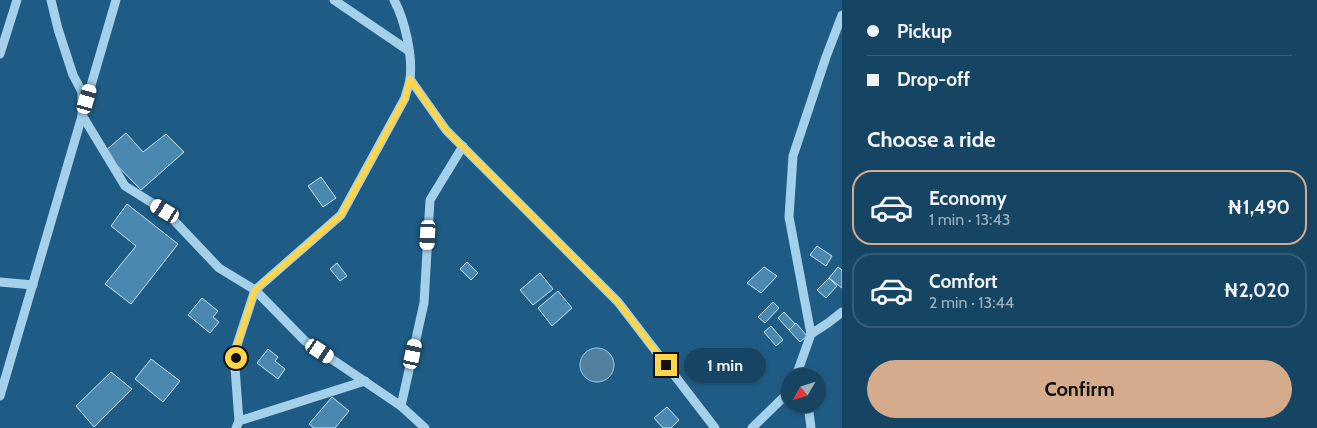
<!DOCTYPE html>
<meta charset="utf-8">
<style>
:root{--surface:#164564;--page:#234f6d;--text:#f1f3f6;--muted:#9eb1bf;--line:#355d78;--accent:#d6ab8b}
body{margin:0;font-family:Cabin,sans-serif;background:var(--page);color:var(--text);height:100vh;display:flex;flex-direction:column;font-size:19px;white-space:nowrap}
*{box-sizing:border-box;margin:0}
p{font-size:16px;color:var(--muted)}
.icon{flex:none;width:28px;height:28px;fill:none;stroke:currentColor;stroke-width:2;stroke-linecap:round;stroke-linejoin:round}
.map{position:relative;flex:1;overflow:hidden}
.panel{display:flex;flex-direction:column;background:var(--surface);width:475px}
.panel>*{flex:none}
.guide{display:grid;align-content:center;height:110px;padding:0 25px;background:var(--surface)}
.needle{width:32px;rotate:231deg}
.controls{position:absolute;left:781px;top:368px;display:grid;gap:10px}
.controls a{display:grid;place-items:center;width:45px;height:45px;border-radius:50%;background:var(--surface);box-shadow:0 1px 4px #0004,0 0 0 1px var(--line);font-size:25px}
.end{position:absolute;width:22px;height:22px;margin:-11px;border:6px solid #ffd54a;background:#111;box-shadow:0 0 0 2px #111}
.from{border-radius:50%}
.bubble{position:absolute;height:35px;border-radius:18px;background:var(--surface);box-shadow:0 1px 4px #0004,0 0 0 1px var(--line);font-size:16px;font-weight:700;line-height:35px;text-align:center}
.car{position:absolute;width:15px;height:30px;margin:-15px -8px;border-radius:6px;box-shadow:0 0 4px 1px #0007;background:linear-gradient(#fff 24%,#345 0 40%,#fff 0 76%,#345 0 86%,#fff 0)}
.guide b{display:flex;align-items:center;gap:18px;height:48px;font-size:19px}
.guide b+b{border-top:1px solid var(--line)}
.guide i{width:12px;height:12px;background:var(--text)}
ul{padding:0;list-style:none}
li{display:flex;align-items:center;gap:15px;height:75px;margin:0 10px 8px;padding:0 15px;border:2px solid var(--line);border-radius:20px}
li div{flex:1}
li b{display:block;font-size:19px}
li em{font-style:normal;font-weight:700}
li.selected{border-color:var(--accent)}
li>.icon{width:45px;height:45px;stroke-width:1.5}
h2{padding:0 25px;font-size:22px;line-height:60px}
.action{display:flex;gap:10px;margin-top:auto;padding:10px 25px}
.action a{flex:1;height:58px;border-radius:30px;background:var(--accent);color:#111;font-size:20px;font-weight:700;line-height:58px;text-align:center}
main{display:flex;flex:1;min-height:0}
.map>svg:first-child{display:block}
.water{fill:#53809c;stroke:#99cdec}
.building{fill:#4a88b0;stroke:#cae6f8}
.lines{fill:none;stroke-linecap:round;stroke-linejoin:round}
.minor{stroke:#a5d0ea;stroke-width:9}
.route{stroke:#ffd54a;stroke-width:6}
</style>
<main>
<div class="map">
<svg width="842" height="428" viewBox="0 0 842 428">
<rect width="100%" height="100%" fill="#1e5c85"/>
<circle class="water" cx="597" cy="365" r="17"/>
<g class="building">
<path d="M126 133 143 152 166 134 184 152 141 190 104 152Z"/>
<path d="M321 177 336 198 323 207 308 186Z"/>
<path d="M127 204 178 244 131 304 105 284 136 246 111 226Z"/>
<path d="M817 246 832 256 826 266 810 255Z"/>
<path d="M467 262 478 273 471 280 460 269Z"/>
<path d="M337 263 347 276 340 281 330 269Z"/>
<path d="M764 267 777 276 761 293 747 283Z"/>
<path d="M838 267 842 270V288L829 278Z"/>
<path d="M540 273 553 289 533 305 520 290Z"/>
<path d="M829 278 837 286 826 298 817 290Z"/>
<path d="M558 291 572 308 552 326 538 308Z"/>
<path d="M202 298 218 311 213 317 219 322 210 333 188 315Z"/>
<path d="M773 302 779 308 765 323 758 317Z"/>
<path d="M784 312 795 324 789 330 778 318Z"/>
<path d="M796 323 807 336 800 342 789 330Z"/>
<path d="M771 326 783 340 776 346 764 332Z"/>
<path d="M268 349 278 357 275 361 285 369 278 379 257 363Z"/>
<path d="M749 357 760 368 754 374 743 363Z"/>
<path d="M151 359 180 381 163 402 135 379Z"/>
<path d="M111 372 132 389 94 427 76 406Z"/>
<path d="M332 397 349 411 335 428H314L309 424Z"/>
<path d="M667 407 679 420 671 428H663L654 418Z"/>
</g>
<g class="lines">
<g class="minor">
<path d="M51 0 58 29 73 75 82 92V115L125 186 165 211 219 268 255 290 305 341 401 406 425 428"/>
<path d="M334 0 409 51"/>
<path d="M0 54 17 0"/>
<path d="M410 79 446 130 618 302 715 428"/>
<path d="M0 282 33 285"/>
<path d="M811 334 828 323 842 312"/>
<path d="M796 376 811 334 789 217 793 156 826 57 842 15"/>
<path d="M0 396 116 0"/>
<path d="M808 404 811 428"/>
<path d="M401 406 424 303 430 200 463 146"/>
<path d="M239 421 235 368 236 348 255 290 341 215 405 98C406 92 409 86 410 79 413 57 405 20 394 0"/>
<path d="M236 428 239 421 365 381"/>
<path d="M752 428 790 391"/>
</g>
</g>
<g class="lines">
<path class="route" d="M236 358V348L255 290 341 215 405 98 410 79 446 130 618 302 666 365"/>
</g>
</svg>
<div class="controls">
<a><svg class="needle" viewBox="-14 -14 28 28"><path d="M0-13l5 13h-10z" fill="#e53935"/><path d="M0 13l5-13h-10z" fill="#9eb1bf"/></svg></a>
</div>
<i class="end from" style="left:236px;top:358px"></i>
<i class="end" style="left:666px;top:365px"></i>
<div class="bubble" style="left:684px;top:348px;width:82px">1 min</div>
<i class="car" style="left:87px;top:99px;rotate:16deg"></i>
<i class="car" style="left:165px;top:211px;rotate:301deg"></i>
<i class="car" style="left:428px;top:235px;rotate:183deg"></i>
<i class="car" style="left:320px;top:351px;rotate:124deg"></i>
<i class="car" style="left:413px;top:354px;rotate:12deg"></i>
</div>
<section class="panel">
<div class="guide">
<b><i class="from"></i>Pickup</b>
<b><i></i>Drop-off</b>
</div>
<h2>Choose a ride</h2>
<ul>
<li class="selected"><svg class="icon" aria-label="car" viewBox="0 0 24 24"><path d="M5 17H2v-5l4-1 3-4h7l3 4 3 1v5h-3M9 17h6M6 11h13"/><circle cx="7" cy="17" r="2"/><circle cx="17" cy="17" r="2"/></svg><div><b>Economy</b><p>1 min · 13:43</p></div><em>₦1,490</em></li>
<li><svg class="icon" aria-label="car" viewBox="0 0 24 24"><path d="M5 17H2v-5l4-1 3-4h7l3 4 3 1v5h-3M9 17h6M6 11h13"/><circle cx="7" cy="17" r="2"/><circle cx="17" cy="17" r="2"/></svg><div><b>Comfort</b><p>2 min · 13:44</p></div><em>₦2,020</em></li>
</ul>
<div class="action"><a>Confirm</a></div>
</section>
</main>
